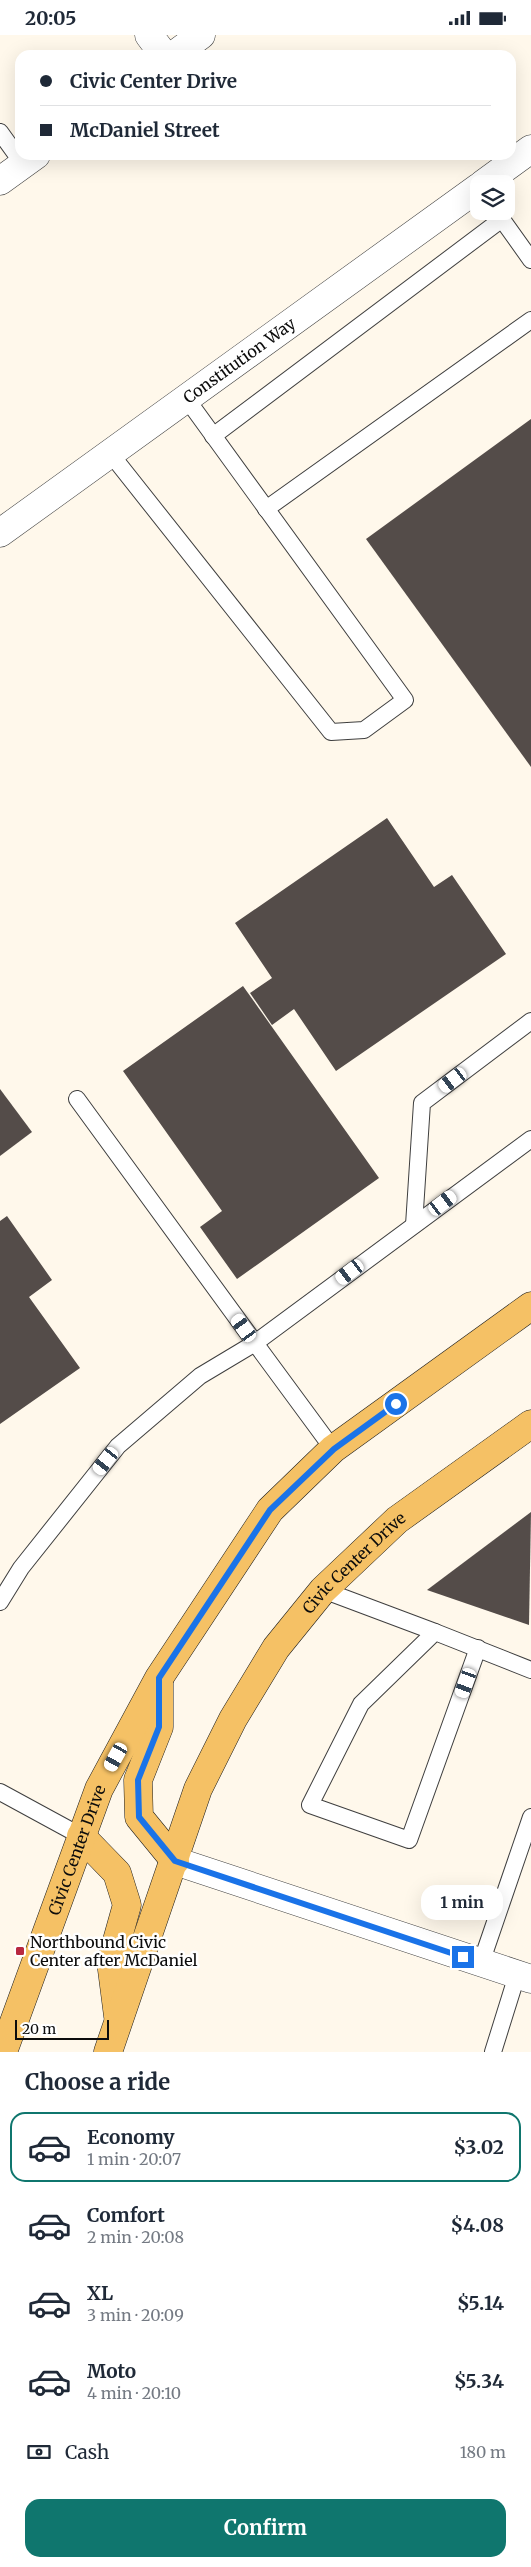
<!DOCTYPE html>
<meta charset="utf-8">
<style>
:root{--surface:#fff;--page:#f2f2f3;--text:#1f2937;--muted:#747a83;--line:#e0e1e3;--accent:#0f766e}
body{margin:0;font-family:Merriweather,serif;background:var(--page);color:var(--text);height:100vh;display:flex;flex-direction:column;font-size:19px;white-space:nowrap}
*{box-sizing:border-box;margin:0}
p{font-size:16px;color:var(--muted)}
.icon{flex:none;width:28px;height:28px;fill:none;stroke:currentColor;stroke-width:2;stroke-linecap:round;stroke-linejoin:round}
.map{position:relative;height:2017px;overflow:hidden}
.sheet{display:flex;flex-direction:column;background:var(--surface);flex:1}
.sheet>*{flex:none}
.guide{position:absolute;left:15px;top:15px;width:501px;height:110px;border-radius:15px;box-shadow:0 5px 20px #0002;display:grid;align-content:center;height:110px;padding:0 25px;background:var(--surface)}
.fabs{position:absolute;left:470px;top:140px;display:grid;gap:10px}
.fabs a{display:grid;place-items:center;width:45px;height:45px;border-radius:10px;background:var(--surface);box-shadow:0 5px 20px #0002;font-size:25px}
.scale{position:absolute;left:15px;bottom:12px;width:94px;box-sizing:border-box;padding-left:5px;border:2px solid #0c0c0c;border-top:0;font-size:14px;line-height:18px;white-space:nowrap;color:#0c0c0c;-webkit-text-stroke:4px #fff;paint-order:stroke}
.end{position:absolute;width:22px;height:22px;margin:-11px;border:6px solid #1a73e8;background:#fff;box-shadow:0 0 0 2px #fff}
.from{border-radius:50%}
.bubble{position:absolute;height:35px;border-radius:15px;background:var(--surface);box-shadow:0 5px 20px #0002;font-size:16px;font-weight:700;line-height:35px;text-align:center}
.car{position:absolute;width:15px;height:30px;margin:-15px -8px;border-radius:6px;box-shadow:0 0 4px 1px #0007;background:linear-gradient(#fff 24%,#345 0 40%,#fff 0 76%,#345 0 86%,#fff 0)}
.guide b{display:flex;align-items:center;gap:18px;height:48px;font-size:19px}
.guide b+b{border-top:1px solid var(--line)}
.guide i{width:12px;height:12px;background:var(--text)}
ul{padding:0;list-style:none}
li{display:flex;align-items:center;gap:15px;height:70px;margin:0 10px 8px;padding:0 15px;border:2px solid transparent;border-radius:15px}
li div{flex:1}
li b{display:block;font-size:19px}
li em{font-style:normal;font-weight:700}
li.current{border-color:var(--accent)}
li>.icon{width:45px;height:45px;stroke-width:1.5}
h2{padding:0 25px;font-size:22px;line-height:60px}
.pay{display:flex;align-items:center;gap:12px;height:55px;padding:0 25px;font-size:19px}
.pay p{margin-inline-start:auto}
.primary-button{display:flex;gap:10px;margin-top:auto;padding:10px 25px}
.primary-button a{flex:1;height:58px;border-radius:15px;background:var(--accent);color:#fff;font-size:20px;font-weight:700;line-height:58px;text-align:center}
.status{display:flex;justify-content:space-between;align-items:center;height:35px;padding:0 25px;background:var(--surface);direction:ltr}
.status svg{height:14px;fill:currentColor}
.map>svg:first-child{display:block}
.building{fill:#544c49}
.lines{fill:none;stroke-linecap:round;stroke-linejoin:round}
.lane-casing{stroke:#3f3f3f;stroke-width:18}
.street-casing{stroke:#3f3f3f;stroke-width:29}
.primary-casing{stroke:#1d1d1d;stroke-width:29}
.lane{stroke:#fff;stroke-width:16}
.street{stroke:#fff;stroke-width:28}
.primary{stroke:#f5c165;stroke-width:28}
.route{stroke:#1a73e8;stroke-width:6}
.poi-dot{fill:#b82840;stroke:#fff;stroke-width:2}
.labels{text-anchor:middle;stroke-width:5;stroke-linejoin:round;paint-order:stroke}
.street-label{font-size:16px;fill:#0c0c0c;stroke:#fff}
.poi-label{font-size:16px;fill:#0c0c0c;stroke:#fff;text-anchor:start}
</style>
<div class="status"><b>20:05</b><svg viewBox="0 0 49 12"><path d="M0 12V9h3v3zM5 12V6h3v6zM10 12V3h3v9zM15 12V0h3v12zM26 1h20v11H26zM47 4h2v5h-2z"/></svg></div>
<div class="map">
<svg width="531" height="2017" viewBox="0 0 531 2017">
<rect width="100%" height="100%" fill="#fff8eb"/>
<g class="building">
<path d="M531 384V732L366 504Z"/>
<path d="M387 783 434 852 452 840 506 919 336 1036 294 974 272 990 250 958 272 943 235 888Z"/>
<path d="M243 951 379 1143 237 1244 200 1192 222 1176 123 1036Z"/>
<path d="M0 1054 32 1097 0 1121Z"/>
<path d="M7 1181 52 1245 29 1262 80 1333 0 1389V1186Z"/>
<path d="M531 1477 529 1590 427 1555Z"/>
</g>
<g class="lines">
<g class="lane-casing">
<g id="lane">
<path d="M0 97 23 129"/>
<path d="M496 176 531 225"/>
<path d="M213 401 502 184"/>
<path d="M110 418 331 697 364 695 405 665 186 363"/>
<path d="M266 474 531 285"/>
<path d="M77 1064 255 1308 531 1104"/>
<path d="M414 1190 422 1068 531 986"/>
<path d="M323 1555 435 1597"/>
<path d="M0 1567 21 1533 118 1411 200 1341 255 1308 333 1414"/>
<path d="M478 1613 409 1805 310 1770 361 1669 435 1597 531 1635"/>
<path d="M0 1757 81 1801"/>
<path d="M481 1928 531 1782"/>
<path d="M493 2017 517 1940"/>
</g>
</g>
<g class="street-casing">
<g id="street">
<path d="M149 0 164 20"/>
<path d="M174 20 201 0"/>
<path d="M0 146 36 120"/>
<path d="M483 149 531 114"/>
<path id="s1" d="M0 498 479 152"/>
<path d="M175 1826 531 1944"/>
</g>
</g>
<g class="primary-casing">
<g id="primary">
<path d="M159 1647V1692L138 1745 139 1782 175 1826"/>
<path d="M81 1801 117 1838 127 1870 111 1927 118 1981"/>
<path id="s2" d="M3 2017 99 1754 159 1643 270 1475 333 1414 531 1271"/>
<path id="s3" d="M108 2017 198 1754 233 1684 276 1613 323 1555 397 1485 531 1389"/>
</g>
</g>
<use href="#lane" class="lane"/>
<use href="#street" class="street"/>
<use href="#primary" class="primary"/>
</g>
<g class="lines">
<path class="route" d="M396 1369 334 1414 270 1475 159 1643V1692L138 1745 139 1782 175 1826 463 1922"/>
</g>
<rect class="poi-dot" x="15" y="1911" width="10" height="10" rx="2.5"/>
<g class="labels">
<g class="street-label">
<text dy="6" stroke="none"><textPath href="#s1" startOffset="295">Constitution Way</textPath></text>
<text dy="6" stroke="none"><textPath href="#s3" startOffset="555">Civic Center Drive</textPath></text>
<text dy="6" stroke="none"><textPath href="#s2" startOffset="215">Civic Center Drive</textPath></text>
</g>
<g class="poi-label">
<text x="30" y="1913">Northbound Civic<tspan x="30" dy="18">Center after McDaniel</tspan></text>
</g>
</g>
</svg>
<div class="fabs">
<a><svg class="icon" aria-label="layers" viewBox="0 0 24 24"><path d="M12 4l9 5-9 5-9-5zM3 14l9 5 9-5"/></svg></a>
</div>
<div class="scale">20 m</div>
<i class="end from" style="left:396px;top:1369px"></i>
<i class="end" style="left:463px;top:1922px"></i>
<div class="bubble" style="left:421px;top:1850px;width:82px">1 min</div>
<i class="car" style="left:453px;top:1045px;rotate:233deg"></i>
<i class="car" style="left:443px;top:1168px;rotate:53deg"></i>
<i class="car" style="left:350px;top:1237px;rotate:233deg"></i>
<i class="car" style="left:244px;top:1293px;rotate:324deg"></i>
<i class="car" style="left:106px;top:1426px;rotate:218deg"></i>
<i class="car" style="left:466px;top:1648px;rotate:200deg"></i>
<i class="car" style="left:116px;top:1722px;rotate:209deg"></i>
<div class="guide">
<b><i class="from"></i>Civic Center Drive</b>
<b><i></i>McDaniel Street</b>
</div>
</div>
<section class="sheet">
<h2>Choose a ride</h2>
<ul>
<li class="current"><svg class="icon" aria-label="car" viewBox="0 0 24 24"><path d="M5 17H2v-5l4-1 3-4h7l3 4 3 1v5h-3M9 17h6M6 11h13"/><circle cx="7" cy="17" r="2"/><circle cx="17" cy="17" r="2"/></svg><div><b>Economy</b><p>1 min · 20:07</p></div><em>$3.02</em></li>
<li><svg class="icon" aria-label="car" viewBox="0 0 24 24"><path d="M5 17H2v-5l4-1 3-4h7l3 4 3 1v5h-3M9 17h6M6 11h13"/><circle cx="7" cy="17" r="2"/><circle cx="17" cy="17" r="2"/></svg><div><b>Comfort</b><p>2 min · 20:08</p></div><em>$4.08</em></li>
<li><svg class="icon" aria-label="car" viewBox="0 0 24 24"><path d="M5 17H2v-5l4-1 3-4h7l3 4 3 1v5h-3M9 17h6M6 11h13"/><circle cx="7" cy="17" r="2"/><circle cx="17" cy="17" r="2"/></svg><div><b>XL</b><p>3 min · 20:09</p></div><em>$5.14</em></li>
<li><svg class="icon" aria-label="car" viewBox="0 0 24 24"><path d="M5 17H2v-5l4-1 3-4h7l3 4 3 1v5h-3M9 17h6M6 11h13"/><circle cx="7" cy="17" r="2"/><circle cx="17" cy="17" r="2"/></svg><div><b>Moto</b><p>4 min · 20:10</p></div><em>$5.34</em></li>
</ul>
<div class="pay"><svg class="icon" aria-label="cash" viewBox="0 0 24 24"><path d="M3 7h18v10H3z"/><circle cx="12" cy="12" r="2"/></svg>Cash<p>180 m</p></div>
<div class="primary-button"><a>Confirm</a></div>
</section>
